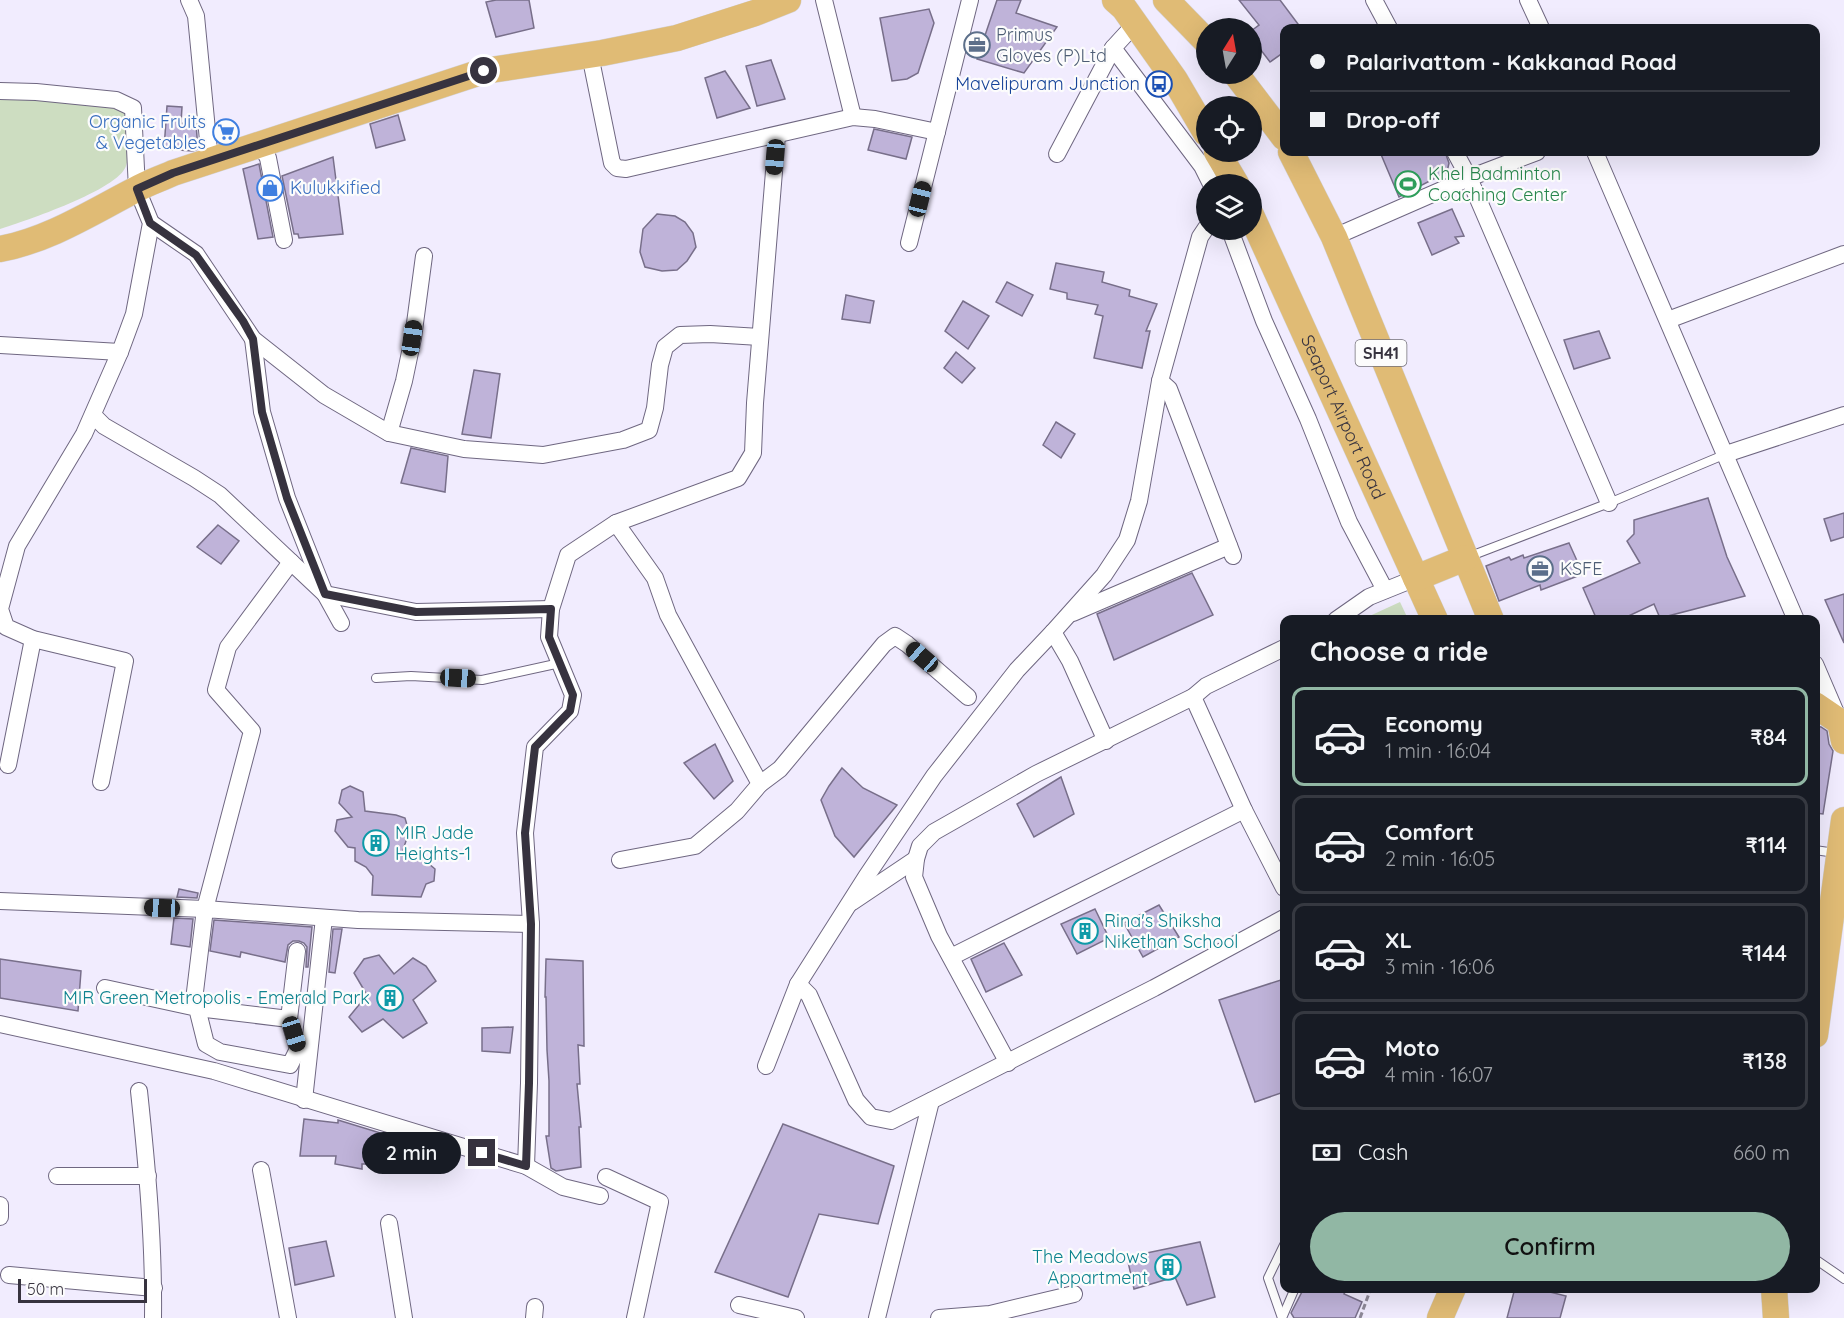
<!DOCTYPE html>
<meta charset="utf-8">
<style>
:root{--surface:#171b24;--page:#20242c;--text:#f1f3f6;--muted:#9ea1a6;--line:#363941;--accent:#91b7a4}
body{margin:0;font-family:Quicksand,sans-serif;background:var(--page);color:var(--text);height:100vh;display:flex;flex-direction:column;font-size:22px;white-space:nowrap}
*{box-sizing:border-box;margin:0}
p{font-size:20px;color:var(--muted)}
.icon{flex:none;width:33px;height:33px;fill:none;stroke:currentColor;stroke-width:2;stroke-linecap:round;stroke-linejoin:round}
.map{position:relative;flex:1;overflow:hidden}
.details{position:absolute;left:1280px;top:615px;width:540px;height:678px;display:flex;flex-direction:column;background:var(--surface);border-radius:12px;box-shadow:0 6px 24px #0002}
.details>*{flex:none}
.top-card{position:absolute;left:1280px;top:24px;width:540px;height:132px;border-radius:12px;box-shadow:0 6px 24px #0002;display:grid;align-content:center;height:132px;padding:0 30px;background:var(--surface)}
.needle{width:39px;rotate:11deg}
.buttons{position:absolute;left:1196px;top:18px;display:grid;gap:12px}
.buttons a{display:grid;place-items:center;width:66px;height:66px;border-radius:50%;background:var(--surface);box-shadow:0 6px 24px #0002;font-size:30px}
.scale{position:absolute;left:18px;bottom:15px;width:129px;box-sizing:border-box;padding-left:6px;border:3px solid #37333f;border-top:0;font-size:16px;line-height:21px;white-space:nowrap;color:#37333f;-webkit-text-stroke:4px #fcfcfc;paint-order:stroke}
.end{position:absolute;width:27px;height:27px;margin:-14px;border:8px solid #37333f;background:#fff;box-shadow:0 0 0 3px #fff}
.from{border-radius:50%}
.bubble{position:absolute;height:42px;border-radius:21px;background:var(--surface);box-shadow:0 6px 24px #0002;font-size:20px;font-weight:600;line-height:42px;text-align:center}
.car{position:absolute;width:18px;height:36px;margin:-18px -9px;border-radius:8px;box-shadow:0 0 4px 2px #0007;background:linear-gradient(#222 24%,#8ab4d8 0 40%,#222 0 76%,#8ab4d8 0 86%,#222 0)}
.top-card b{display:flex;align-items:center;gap:21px;height:57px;font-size:22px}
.top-card b+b{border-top:2px solid var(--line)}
.top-card i{width:15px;height:15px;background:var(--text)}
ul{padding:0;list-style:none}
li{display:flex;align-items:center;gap:18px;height:99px;margin:0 12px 9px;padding:0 18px;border:3px solid var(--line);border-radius:12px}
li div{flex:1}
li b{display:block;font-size:22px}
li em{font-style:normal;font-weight:600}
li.current{border-color:var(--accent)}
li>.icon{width:54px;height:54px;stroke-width:1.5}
h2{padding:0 30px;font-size:27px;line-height:72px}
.pay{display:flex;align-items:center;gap:15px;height:66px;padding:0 30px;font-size:22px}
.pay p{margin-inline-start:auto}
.cta{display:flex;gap:12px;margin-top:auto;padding:12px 30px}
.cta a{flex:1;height:69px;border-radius:36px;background:var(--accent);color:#111;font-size:24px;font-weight:600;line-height:69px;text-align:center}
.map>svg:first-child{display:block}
.green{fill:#cdddc1}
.building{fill:#bfb3d9;stroke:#786f8a;stroke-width:1.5}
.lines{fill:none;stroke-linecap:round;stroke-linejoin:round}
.service-casing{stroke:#6f6781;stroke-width:10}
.minor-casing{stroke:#6f6781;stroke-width:18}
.primary-casing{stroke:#d3d2d5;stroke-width:27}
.path{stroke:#8d8897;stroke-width:3;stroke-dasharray:6 3;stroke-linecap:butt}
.service{stroke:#fff;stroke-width:8}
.minor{stroke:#fff;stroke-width:16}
.primary{stroke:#e0bb75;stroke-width:26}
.route{stroke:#37333f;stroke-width:8}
.labels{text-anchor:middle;stroke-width:4.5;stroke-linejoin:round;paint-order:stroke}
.shield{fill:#fcfcfc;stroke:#726f78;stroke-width:1.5}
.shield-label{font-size:16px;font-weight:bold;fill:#37333f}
.service-label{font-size:18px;fill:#4e5e75;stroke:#fcfcfc;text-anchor:start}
.transit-label{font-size:18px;fill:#164399;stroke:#fcfcfc;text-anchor:end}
.shop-label{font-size:18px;fill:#366cbe;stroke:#fcfcfc;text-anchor:end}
.leisure-label{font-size:18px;fill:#27864d;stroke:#fcfcfc;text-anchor:start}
.street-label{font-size:18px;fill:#37333f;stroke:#fcfcfc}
.culture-label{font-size:18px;fill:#0d838f;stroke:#fcfcfc;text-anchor:start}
</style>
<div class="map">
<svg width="1844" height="1318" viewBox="0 0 1844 1318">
<rect width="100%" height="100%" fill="#f1ecfe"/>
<g class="green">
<path d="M0 96 114 104 126 111C129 128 132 149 126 166 118 190 25 221 0 229Z"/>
<path d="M1400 602 1408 619H1363Z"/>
</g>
<g class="building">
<path d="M496 0H529L534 28 496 37 486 2Z"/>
<path d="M997 0H1021L1016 13 1057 27 1024 73 977 59Z"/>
<path d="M1239 0H1280L1301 28H1284V52L1270 62 1251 37V31L1259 25Z"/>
<path d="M929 9 934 23 918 73 907 79 892 81 880 18Z"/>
<path d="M771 60 785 99 757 106 746 66Z"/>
<path d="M725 71 750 108 717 118 705 78Z"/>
<path d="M167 106 182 107 181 123 196 124 198 149 193 151 164 149Z"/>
<path d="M398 115 405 140 376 148 370 124Z"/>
<path d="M874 129 912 137 906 159 868 150Z"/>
<path d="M1380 152H1445L1449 163 1447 172 1399 197Z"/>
<path d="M333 157 343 234 299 238 298 234H294L282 176Z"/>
<path d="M259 164 273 237 258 239 243 169Z"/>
<path d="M1452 209 1464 236 1455 237 1459 243 1432 255 1418 223Z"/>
<path d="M657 214 675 216 685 222 693 233 696 247 687 261 677 270 662 271 645 267 640 252 643 229Z"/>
<path d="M1056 263 1104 272 1102 282 1130 290 1129 296 1157 304 1146 331H1150L1142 368 1094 358 1103 316 1095 314 1098 305 1067 299V293L1050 289Z"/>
<path d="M1007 282 1033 295 1022 316 996 302Z"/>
<path d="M846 295 874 301 870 323 842 319Z"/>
<path d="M963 301 989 316 968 349 945 331Z"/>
<path d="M1599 331 1610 358 1574 369 1564 340Z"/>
<path d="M956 352 975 368 962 383 944 368Z"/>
<path d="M474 370 500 374 491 438 462 434Z"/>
<path d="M1056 422 1075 434 1061 458 1043 445Z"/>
<path d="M411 448 448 456 445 492 401 483Z"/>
<path d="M1708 498 1727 557 1745 596 1660 618 1654 604 1620 620H1597L1583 588 1640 563 1627 541 1634 534V520Z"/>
<path d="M1844 513V537L1831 541 1824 519Z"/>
<path d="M218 525 239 541 221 564 197 547Z"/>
<path d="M1569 543 1583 574 1541 590 1540 585 1499 601 1486 566 1509 557 1511 560 1523 555 1524 558Z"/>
<path d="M1192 573 1213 615 1114 660 1097 614Z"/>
<path d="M1844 594V643L1825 600Z"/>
<path d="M1815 726 1821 727 1827 731 1829 744 1833 751 1823 814 1815 813Z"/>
<path d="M715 744 733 781 714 799 684 763Z"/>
<path d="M842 768 863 788 897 805 854 857 835 836 821 800 829 786Z"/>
<path d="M1061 777 1074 814 1034 837 1017 804Z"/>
<path d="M350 786 363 792 365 811 396 815 405 818 409 832 401 856 422 858 435 869 434 881 426 884 421 897 372 895 373 876 366 867 355 861V848L348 847 335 831 337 820 352 817 339 803 342 790Z"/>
<path d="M179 889 198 893 197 898 177 897Z"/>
<path d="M1159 905 1179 937 1143 957 1124 923Z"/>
<path d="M1095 909 1109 938 1077 954 1061 924Z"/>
<path d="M174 918 193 919 190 947 171 944Z"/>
<path d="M214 920 312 927 308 967H306L307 947 304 943 299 941H293L288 945 285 962 241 952 240 957 210 951Z"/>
<path d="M333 929H342L335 973 329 972Z"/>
<path d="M1004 943 1022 975 986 992 971 959Z"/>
<path d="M379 955 394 974 413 958 426 966 436 981 413 1000 427 1023 403 1038 383 1019 362 1032 349 1017 367 995 354 973 364 959Z"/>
<path d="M0 959 81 971 78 1011 0 998Z"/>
<path d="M546 959 583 961 584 1046 578 1045 580 1084H577L581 1127H579L581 1167 556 1171 551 1168 546 1136H549V1081L547 1050 546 997H545Z"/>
<path d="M1284 979V1092L1255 1102 1219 1000Z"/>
<path d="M513 1027 510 1053 482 1051V1028Z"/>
<path d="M304 1119 338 1123V1120L400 1139 395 1164H362V1169L335 1164 336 1156H300Z"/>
<path d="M783 1124 894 1166 878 1224 819 1214 788 1297 715 1272Z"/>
<path d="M326 1241 334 1276 295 1285 289 1248Z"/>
<path d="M1200 1242 1215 1297 1187 1305 1175 1277 1134 1289 1127 1257Z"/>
<path d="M1304 1288H1347L1344 1294 1362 1302 1355 1318H1294L1291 1313Z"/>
<path d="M1515 1288H1534L1566 1296 1560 1318H1507Z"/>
</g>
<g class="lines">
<g class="service-casing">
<g id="service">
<path d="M1468 557 1609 503 1726 454"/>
<path d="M376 678 411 676 482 680 560 663"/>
<path d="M1815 850 1835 853"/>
<path d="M1815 1259 1844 1279"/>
<path d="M1282 1318 1268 1278 1284 1245"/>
<path d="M1282 1318 1295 1288"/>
</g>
</g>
<g class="minor-casing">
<g id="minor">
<path d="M189 0 196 16 210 161"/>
<path d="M824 0 853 117"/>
<path d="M1374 0 1389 28"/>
<path d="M1528 0 1541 28"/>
<path d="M1135 24 1113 48 1202 166 1211 184"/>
<path d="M590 55 612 163 617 168 626 169 853 117 875 119 937 132"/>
<path d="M0 91 36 92 116 100 133 108 137 189 151 223 134 314 120 352 84 434 17 546 0 609 6 627 33 639 125 661 101 782"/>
<path d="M260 144 268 158 284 240"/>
<path d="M1455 152 1469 178 1609 503"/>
<path d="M1595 152 1796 620"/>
<path d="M1057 154 1113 48"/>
<path d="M151 223 196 254 253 339 324 395 389 433 464 449 543 455 623 440 649 430 655 408 660 365 665 347 680 335 710 334 760 337"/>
<path d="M1230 230 1264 321 1308 419 1349 522 1385 590"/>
<path d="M1334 237 1469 178 1537 152"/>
<path d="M909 243 970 0"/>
<path d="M1668 320 1844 254"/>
<path d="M253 339 262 412 287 498 325 594 341 623"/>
<path d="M0 345 120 352"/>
<path d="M1160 381 1169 389 1233 556"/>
<path d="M93 415 104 426 194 478 220 495 325 594 416 612 551 609"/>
<path d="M389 433 404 381 413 338 424 256"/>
<path d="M1726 454 1844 415"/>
<path d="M616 523 655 578 668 615 760 784 737 811 695 846 620 860"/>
<path d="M1073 613 1229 546"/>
<path d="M1336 620 1369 597 1416 578"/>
<path d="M1815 664 1839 720"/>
<path d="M1193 697 1244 810 1284 888"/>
<path d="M1106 741 1070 661 1053 632 1104 575 1127 540 1139 501 1160 381 1200 237 1206 228"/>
<path d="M8 765 33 639"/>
<path d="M760 784 780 769 884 644 895 636 907 644 968 697"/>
<path d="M0 901 205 909 252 731 216 690 228 647 291 562"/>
<path d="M852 902 916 859"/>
<path d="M297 951 289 1019 197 1008 194 1000 205 909 358 920 531 924"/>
<path d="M951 957 1244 810"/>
<path d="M798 984 809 995 856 1100 871 1117 891 1121 1154 988 1284 918"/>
<path d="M105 988 197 1008 206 1044 220 1052 290 1065 298 1049 289 1019"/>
<path d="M0 1024 214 1071 526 1166 563 1187 600 1196"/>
<path d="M1008 1063 939 936 914 877 916 859 920 846 934 832 1036 774 1193 697 1206 686 1284 648"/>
<path d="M766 1066 798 984 866 877 934 776 1017 670 1053 632"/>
<path d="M139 1091C147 1166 154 1242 153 1318"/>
<path d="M304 1100 324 918"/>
<path d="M526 1166 529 1083 531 924 525 833 535 747 570 711 573 695 549 637 551 609 568 555 616 523 738 478 753 453 755 403 777 135"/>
<path d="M261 1170 288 1318"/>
<path d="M57 1176H148"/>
<path d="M606 1177 660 1202 635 1318"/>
<path d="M0 1205V1217"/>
<path d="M389 1223 404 1318"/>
<path d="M9 1275 154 1288"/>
<path d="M739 1305 796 1318"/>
<path d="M534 1318 535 1307"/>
<path d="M877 1318 931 1101"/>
<path d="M939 1318 990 1314 1074 1294"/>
</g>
</g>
<g class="primary-casing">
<g id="primary">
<path d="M1115 0 1124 8 1175 80 1206 133"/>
<path d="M1166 0 1206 41"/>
<path d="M1236 74 1284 137"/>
<path d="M1217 152 1236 184"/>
<path d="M1291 152 1334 237 1491 620"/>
<path id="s1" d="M1251 215 1435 620"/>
<path d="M0 249C49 240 92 212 135 190 147 183 160 179 173 173L484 71 602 53 677 38 755 13 788 0"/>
<path d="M1416 578 1465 558"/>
<path d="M1815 705 1840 722 1844 741"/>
<path d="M1815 1035 1844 820"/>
<path d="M1774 1288 1776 1318"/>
<path d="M1440 1318 1453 1288"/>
</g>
</g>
<path class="path" d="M1360 1318 1371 1288"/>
<use href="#service" class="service"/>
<use href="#minor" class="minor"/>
<use href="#primary" class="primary"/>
</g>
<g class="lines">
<path class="route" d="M482 1153 526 1166 529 1083 531 924 525 833 535 747 570 711 573 695 549 637 551 609 416 612 325 594 287 498 262 412 253 339 243 321 196 255 150 223 137 189 173 173 484 71"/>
</g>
<defs>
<g id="office-ring" transform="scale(1.35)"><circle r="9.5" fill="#fcfcfc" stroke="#5c6f8a" stroke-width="1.5"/><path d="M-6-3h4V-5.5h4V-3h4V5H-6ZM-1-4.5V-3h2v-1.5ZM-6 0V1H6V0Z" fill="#5c6f8a"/></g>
<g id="bus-ring" transform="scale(1.35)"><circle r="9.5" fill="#fcfcfc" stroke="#1a4fb4" stroke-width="1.5"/><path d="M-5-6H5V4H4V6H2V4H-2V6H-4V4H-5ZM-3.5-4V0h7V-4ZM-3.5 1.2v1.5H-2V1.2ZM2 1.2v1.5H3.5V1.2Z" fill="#1a4fb4"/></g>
<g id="supermarket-ring" transform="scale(1.35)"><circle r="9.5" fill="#fcfcfc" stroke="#3f7fe0" stroke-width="1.5"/><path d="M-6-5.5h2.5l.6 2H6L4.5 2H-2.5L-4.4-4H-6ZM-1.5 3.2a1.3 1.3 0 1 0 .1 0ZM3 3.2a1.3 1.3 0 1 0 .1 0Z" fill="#3f7fe0"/></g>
<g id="stadium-ring" transform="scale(1.35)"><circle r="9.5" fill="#fcfcfc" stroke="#2e9e5b" stroke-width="1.5"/><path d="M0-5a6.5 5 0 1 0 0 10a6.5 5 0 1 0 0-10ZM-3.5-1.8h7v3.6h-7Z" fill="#2e9e5b"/></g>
<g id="shop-ring" transform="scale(1.35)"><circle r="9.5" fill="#fcfcfc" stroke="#3f7fe0" stroke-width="1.5"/><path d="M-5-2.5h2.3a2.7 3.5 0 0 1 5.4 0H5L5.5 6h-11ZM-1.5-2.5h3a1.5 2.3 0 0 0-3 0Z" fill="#3f7fe0"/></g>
<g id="building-ring" transform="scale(1.35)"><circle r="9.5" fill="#fcfcfc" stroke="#0f9aa8" stroke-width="1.5"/><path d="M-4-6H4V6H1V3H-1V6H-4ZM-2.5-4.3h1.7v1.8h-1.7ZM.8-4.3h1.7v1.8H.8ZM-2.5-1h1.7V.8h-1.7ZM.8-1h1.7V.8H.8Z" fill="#0f9aa8"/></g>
</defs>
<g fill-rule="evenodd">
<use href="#office-ring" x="977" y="45"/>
<use href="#bus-ring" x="1159" y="84"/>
<use href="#supermarket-ring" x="226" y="132"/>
<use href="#stadium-ring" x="1408" y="184"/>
<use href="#shop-ring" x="270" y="188"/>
<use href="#office-ring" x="1540" y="569"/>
<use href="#building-ring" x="376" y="843"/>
<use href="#building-ring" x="1085" y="931"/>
<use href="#building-ring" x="390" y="998"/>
<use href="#building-ring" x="1168" y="1267"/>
</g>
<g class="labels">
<rect class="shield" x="1355.5" y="340" width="51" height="26" rx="4.5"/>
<g class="shield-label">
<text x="1381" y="359">SH41</text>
</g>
<g class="service-label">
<text x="996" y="41">Primus<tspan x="996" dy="21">Gloves (P)Ltd</tspan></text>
<text x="1560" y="575">KSFE</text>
</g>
<g class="transit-label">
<text x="1140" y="90">Mavelipuram Junction</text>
</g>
<g class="shop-label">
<text x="206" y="128">Organic Fruits<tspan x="206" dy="21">&amp; Vegetables</tspan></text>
<text x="290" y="194" text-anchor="start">Kulukkified</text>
</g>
<g class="leisure-label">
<text x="1428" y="180">Khel Badminton<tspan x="1428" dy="21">Coaching Center</tspan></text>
</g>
<g class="street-label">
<text dy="6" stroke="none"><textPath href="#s1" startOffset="222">Seaport Airport Road</textPath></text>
</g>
<g class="culture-label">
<text x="395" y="839">MIR Jade<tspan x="395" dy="21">Heights-1</tspan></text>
<text x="1104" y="927">Rina's Shiksha<tspan x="1104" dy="21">Nikethan School</tspan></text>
<text x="370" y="1004" text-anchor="end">MIR Green Metropolis - Emerald Park</text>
<text x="1148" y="1263" text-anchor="end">The Meadows<tspan x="1148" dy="21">Appartment</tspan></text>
</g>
</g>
</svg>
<div class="buttons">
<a><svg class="needle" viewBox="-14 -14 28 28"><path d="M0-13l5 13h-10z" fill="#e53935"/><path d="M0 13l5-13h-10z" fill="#9ea1a6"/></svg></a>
<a><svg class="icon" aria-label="locate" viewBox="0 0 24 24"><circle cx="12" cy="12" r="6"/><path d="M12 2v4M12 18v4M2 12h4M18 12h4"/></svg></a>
<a><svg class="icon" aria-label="layers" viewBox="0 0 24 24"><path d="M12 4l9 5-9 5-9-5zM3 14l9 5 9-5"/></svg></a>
</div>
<div class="scale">50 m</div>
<i class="end from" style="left:484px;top:71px"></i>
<i class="end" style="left:482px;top:1153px"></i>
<div class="bubble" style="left:362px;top:1132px;width:99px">2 min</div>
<i class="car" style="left:775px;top:157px;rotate:185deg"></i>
<i class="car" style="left:920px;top:199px;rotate:14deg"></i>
<i class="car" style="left:412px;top:338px;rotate:8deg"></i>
<i class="car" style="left:922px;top:657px;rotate:311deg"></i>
<i class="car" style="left:458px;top:678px;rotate:93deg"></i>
<i class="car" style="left:162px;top:908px;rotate:272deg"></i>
<i class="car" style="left:294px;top:1034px;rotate:163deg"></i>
<div class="top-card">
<b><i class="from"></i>Palarivattom - Kakkanad Road</b>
<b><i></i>Drop-off</b>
</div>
<section class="details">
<h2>Choose a ride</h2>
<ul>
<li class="current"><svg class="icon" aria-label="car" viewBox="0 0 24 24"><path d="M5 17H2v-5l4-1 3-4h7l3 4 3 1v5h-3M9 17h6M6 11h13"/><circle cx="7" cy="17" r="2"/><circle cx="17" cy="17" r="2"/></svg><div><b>Economy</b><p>1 min · 16:04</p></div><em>₹84</em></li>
<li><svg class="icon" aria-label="car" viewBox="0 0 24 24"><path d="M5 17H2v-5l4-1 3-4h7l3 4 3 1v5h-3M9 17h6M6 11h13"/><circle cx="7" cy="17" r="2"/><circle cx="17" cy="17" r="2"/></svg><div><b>Comfort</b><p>2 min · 16:05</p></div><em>₹114</em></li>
<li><svg class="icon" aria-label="car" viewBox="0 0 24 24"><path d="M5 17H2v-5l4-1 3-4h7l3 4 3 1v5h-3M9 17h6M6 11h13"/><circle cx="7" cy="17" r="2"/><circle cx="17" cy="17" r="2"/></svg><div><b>XL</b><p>3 min · 16:06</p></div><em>₹144</em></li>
<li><svg class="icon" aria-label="car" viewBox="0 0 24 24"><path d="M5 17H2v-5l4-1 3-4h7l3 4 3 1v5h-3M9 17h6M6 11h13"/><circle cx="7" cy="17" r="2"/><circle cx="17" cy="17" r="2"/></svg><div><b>Moto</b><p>4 min · 16:07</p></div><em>₹138</em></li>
</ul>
<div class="pay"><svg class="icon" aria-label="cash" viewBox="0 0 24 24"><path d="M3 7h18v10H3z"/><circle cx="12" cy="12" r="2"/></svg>Cash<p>660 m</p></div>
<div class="cta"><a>Confirm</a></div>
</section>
</div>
